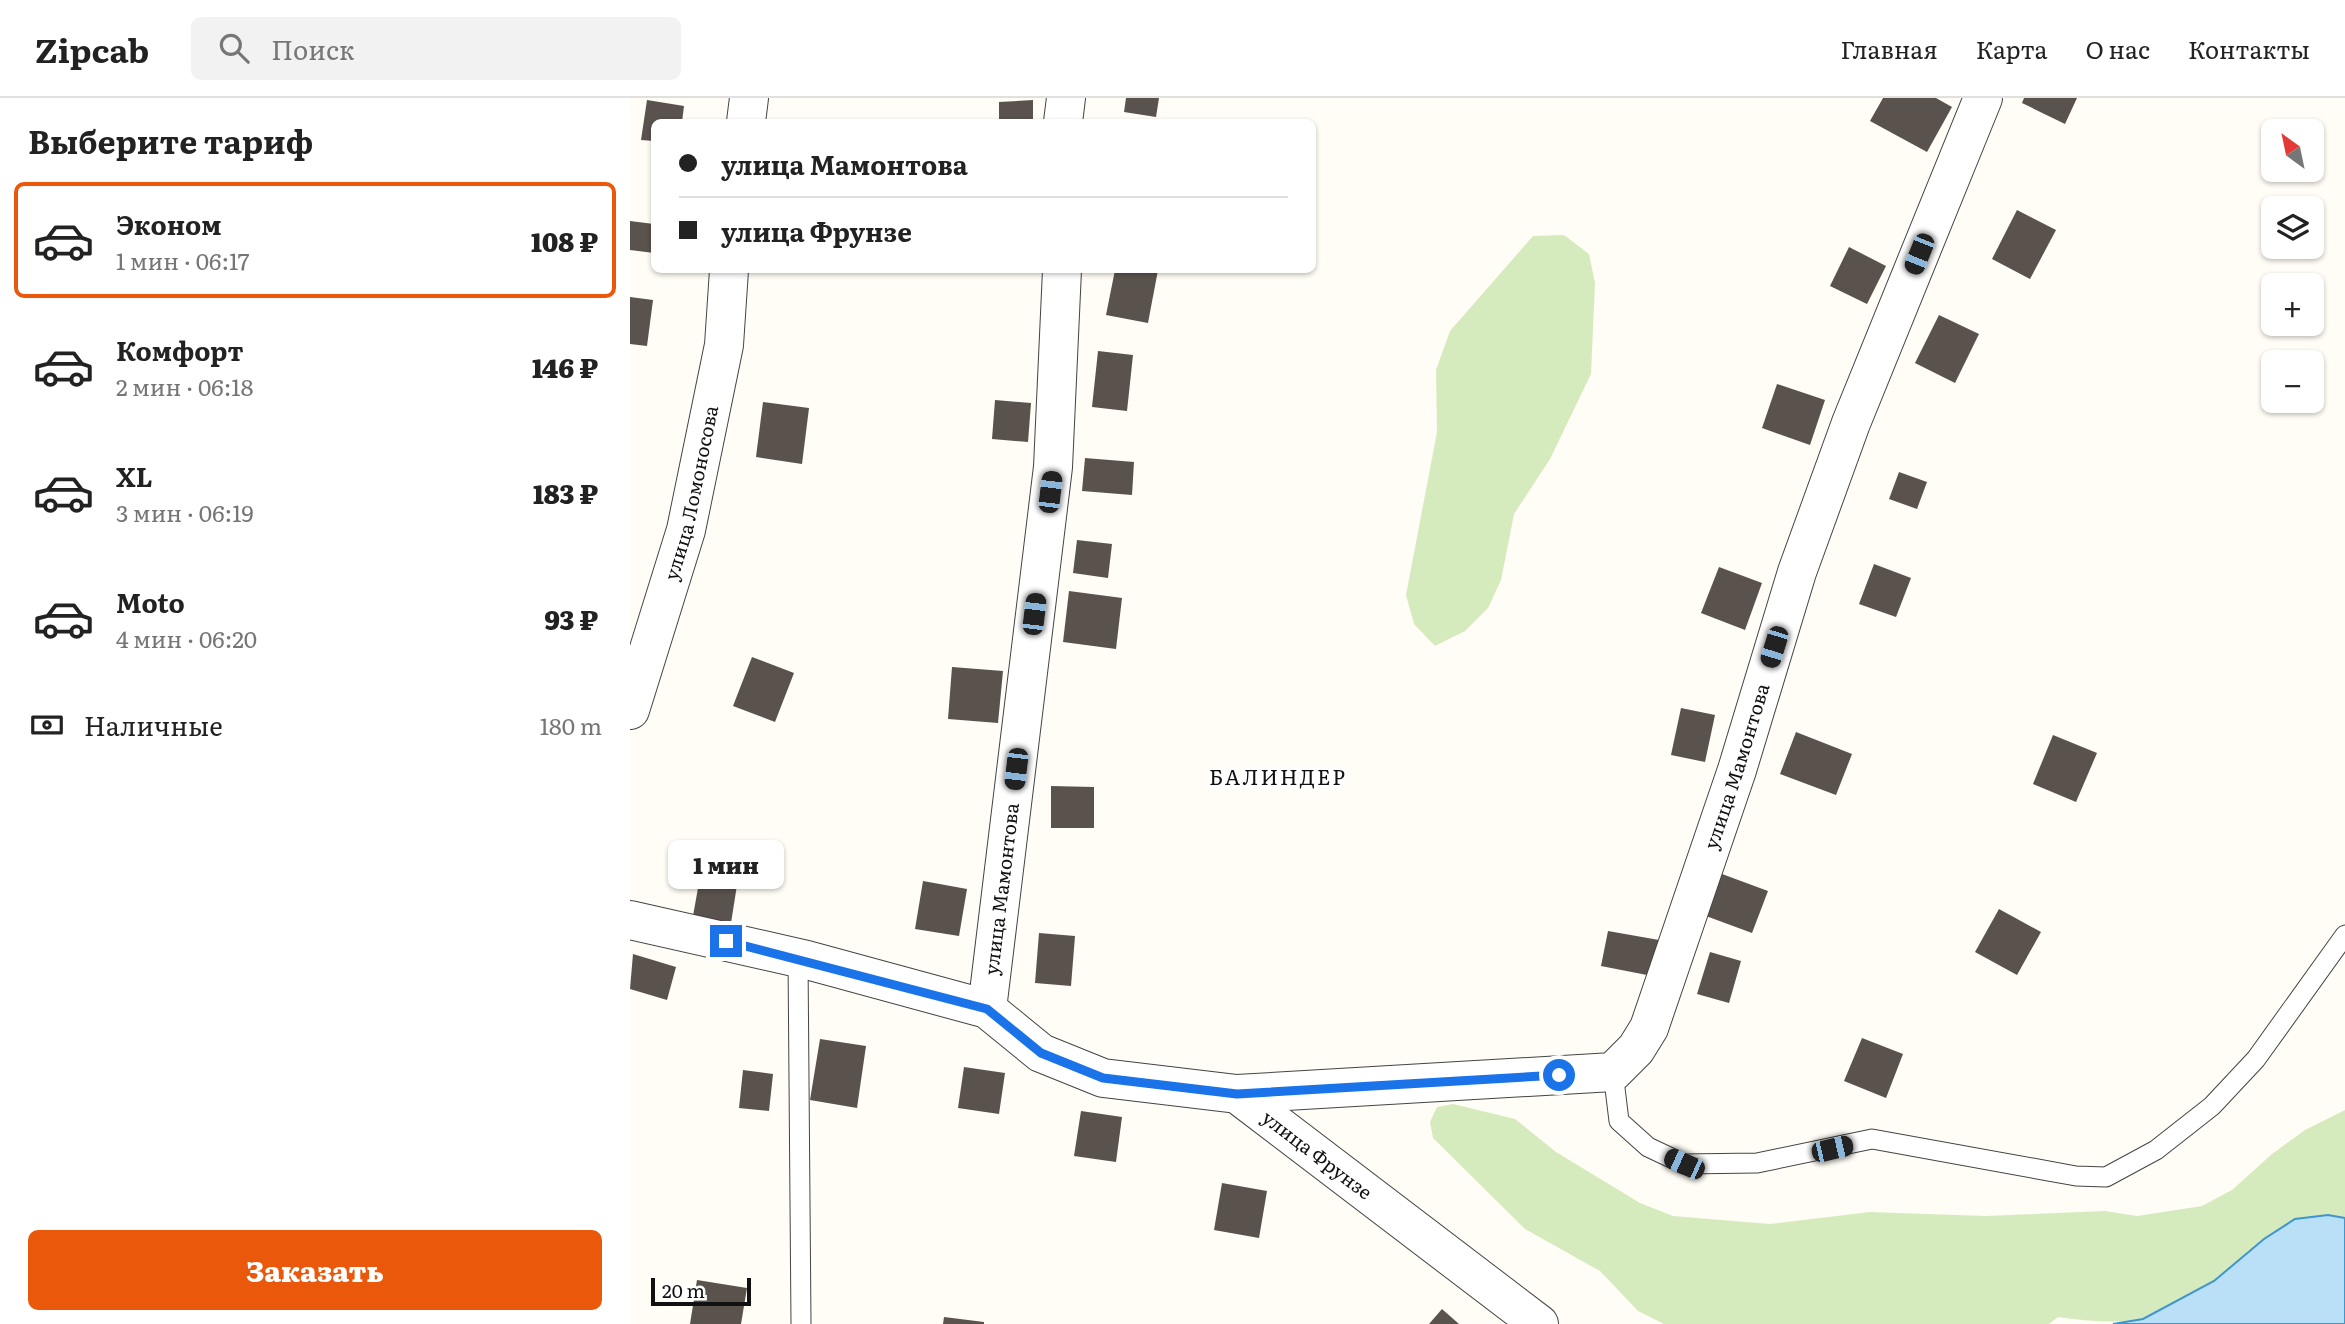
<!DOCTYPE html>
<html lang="ru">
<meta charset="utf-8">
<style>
:root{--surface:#fff;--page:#f2f2f2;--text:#222;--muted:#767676;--line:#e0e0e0;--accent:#ea580c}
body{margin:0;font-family:Literata,serif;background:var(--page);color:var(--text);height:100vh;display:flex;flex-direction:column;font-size:26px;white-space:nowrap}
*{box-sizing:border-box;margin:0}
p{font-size:23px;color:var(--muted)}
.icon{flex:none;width:38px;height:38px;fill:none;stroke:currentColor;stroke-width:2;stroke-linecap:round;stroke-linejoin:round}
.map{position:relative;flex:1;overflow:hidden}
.details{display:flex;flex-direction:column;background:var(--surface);width:630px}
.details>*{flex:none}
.hud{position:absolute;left:21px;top:21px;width:665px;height:154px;border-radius:10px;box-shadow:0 2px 5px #0004;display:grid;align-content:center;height:154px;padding:0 28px;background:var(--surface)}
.needle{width:46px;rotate:327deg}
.fabs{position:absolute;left:1631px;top:21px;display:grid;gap:14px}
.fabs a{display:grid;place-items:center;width:63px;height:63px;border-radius:10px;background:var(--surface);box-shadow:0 2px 5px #0004;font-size:35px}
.scale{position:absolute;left:21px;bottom:18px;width:100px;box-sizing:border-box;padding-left:7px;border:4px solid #111;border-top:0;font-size:19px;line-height:24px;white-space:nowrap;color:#111;-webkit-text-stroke:5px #fff;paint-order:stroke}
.end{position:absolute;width:32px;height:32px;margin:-16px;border:9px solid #1a73e8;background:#fff;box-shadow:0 0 0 4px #fff}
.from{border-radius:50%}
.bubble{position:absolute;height:49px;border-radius:10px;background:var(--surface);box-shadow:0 2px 5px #0004;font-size:23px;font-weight:800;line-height:49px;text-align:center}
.car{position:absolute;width:21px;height:42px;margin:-21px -10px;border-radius:9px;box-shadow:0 0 5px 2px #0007;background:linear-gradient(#222 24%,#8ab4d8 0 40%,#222 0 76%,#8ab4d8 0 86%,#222 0)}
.hud b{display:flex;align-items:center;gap:24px;height:66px;font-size:26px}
.hud b+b{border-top:2px solid var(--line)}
.hud i{width:18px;height:18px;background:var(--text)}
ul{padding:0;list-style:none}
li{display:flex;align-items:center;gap:21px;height:116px;margin:0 14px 10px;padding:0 14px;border:4px solid transparent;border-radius:10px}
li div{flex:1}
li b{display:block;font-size:26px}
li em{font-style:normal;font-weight:800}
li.active{border-color:var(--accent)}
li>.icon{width:63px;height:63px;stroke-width:1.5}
h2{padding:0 28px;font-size:32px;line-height:84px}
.pay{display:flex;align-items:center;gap:18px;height:77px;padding:0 28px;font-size:26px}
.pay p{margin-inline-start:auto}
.action{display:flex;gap:14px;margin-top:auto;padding:14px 28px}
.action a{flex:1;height:80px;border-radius:10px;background:var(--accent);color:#fff;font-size:28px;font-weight:800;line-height:80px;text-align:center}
header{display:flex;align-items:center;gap:42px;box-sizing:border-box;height:98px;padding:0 35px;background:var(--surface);border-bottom:2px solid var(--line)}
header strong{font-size:33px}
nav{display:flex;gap:38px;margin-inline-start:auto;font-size:24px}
.search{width:490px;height:63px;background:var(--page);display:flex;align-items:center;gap:18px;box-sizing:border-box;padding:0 24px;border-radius:10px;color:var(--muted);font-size:26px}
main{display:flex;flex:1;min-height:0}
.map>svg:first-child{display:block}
.green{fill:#d5ebbd}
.water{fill:#b9e0f7;stroke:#3f96cf;stroke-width:2}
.building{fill:#5a524d}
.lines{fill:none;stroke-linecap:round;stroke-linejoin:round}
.lane-casing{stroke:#444;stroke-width:21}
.street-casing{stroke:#444;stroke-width:40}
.lane{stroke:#fff;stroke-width:19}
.street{stroke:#fff;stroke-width:38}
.route{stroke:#1a73e8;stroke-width:9}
.labels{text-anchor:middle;stroke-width:7;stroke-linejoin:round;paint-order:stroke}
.street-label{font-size:19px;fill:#111;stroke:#fff}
.neighbourhood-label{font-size:21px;letter-spacing:2px;fill:#111;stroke:#fff}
</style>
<header>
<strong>Zipcab</strong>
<div class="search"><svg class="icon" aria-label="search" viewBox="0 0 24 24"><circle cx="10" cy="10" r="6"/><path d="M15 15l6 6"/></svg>Поиск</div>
<nav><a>Главная</a><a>Карта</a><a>О нас</a><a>Контакты</a></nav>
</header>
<main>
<section class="details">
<h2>Выберите тариф</h2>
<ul>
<li class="active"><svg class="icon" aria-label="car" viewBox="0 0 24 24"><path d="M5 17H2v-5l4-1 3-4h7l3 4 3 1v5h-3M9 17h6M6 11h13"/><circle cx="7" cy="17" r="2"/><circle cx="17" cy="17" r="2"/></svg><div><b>Эконом</b><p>1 мин · 06:17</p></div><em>108 ₽</em></li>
<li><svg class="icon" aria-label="car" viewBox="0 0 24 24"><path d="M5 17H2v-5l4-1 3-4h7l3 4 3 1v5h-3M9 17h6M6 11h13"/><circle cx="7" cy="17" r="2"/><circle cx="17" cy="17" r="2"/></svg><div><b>Комфорт</b><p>2 мин · 06:18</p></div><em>146 ₽</em></li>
<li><svg class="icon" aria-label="car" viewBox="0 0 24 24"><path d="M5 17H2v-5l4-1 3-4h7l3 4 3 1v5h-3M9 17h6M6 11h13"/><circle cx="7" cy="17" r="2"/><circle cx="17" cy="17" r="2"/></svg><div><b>XL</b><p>3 мин · 06:19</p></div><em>183 ₽</em></li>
<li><svg class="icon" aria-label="car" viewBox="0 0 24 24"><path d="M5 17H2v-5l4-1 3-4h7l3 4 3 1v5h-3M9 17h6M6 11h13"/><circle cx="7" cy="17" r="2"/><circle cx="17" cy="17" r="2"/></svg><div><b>Moto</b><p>4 мин · 06:20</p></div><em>93 ₽</em></li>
</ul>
<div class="pay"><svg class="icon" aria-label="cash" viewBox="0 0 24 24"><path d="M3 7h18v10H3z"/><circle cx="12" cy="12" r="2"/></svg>Наличные<p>180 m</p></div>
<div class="action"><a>Заказать</a></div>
</section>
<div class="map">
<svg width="1715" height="1226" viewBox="0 0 1715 1226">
<rect width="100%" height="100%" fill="#fffdf5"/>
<g class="green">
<path d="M934 137 959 156 965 185 961 276 920 361 884 416 871 482 858 510 835 533 805 548 784 526 776 497 807 334 806 272 820 233 903 138Z"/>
<path d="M823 1006 885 1021 926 1054 1010 1105 1043 1118 1140 1126 1240 1114 1356 1118 1475 1113 1507 1118 1572 1108 1602 1092 1642 1056 1675 1032 1715 1012V1120C1654 1109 1629 1150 1585 1182 1565 1196 1537 1212 1514 1221 1487 1226 1456 1223 1428 1219L1419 1226H1034L1008 1213 970 1173 895 1131 803 1040 800 1024 807 1009Z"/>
</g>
<path class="water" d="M1698 1117 1715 1120V1226H1483L1513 1221 1584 1183 1634 1141 1665 1121Z"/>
<g class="building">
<path d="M496 0H529L526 19 494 14Z"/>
<path d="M1253 0H1306L1322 9 1297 54 1240 23Z"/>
<path d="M1394 0H1447L1435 26 1392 5Z"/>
<path d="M17 2 54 8 52 24H24V43L11 42Z"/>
<path d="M403 2V24H369V4Z"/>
<path d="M1387 112 1426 132 1400 181 1362 161Z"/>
<path d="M0 123 24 126V155L0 152Z"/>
<path d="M1219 149 1256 168 1237 206 1200 188Z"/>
<path d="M485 172H528L518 225 476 217Z"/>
<path d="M0 199 23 202 17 248 0 246Z"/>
<path d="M1309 217 1349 236 1325 285 1285 265Z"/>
<path d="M468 253 503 257 497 313 462 309Z"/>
<path d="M1147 286 1195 302 1180 347 1132 330Z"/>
<path d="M365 302 401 305 398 344 362 341Z"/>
<path d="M133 304 179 310 172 366 126 359Z"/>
<path d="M455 360 504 364 502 397 452 393Z"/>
<path d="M1269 374 1297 384 1287 411 1259 401Z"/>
<path d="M447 442 482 446 478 480 443 475Z"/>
<path d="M1244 466 1281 480 1266 519 1229 506Z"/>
<path d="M1089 469 1132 485 1115 532 1071 515Z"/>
<path d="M439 493 492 500 486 551 433 544Z"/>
<path d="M122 559 164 575 145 624 103 608Z"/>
<path d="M322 569 373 573 368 625 318 621Z"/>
<path d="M1051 610 1085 617 1075 664 1041 657Z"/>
<path d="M1166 634 1222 656 1206 697 1150 676Z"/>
<path d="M1423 637 1467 655 1446 704 1403 686Z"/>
<path d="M421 688 464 689V730H421Z"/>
<path d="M73 762 110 768 101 825 63 818Z"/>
<path d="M1092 776 1138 793 1122 835 1076 818Z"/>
<path d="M293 783 337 791 329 838 285 831Z"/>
<path d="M1369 811 1411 834 1387 877 1345 854Z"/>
<path d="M978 833 1029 842 1022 878 971 868Z"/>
<path d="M409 835 445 838 441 888 405 885Z"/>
<path d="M1080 854 1111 863 1099 905 1067 896Z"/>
<path d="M3 856 46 869 37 902 0 891Z"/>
<path d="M1232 940 1273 956 1256 1000 1214 983Z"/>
<path d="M190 941 236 948 227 1010 180 1002Z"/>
<path d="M334 969 375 975 369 1016 328 1010Z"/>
<path d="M113 972 143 976 139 1013 109 1010Z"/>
<path d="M451 1013 492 1019 486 1064 444 1058Z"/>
<path d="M592 1085 637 1093 629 1140 584 1132Z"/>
<path d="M67 1182 117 1190 111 1226H60Z"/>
<path d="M812 1211 829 1226H799Z"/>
<path d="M314 1219 354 1224V1226H313Z"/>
</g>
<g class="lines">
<g class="lane-casing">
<g id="lane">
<path d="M168 860 171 1226"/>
<path d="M983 974 989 1023 1018 1049 1054 1066 1127 1065 1242 1041 1446 1078 1476 1079 1526 1052 1582 1008 1626 961 1715 837"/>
</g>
</g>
<g class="street-casing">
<g id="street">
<path d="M116 24 119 0"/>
<path d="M433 24 436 0"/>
<path id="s1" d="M0 612 56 432 94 247 99 172"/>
<path id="s2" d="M0 822 177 862 357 911 411 955 473 980 607 996 909 1226"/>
<path id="s3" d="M357 911 423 369 432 172"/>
<path id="s4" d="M607 996 983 974 1006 951 1019 930 1107 672 1167 474 1221 325 1353 0"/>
</g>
</g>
<use href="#lane" class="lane"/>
<use href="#street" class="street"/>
</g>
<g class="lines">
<path class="route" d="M96 843 357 911 411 955 473 980 607 996 929 977"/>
</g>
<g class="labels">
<g class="street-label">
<text dy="7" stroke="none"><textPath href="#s1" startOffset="226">улица Ломоносова</textPath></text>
<text dy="7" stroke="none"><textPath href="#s4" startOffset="710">улица Мамонтова</textPath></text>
<text dy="7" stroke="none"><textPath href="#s3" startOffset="121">улица Мамонтова</textPath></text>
<text dy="7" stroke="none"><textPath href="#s2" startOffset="740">улица Фрунзе</textPath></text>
</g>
<g class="neighbourhood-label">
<text x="648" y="687">БАЛИНДЕР</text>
</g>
</g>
</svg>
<div class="fabs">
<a><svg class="needle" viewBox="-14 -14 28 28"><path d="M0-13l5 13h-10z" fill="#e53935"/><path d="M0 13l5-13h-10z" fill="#767676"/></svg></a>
<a><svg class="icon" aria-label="layers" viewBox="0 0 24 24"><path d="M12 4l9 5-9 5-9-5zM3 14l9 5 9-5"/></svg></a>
<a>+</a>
<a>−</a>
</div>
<div class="scale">20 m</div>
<i class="end from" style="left:929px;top:977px"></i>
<i class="end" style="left:96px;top:843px"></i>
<div class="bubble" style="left:38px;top:742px;width:116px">1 мин</div>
<i class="car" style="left:1289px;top:156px;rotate:202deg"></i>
<i class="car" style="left:420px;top:394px;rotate:7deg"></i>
<i class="car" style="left:404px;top:516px;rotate:7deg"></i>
<i class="car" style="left:1144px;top:549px;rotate:197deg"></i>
<i class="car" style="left:386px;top:671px;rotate:187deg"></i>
<i class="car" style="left:1202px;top:1051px;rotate:77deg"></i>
<i class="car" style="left:1054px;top:1066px;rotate:294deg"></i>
<div class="hud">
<b><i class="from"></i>улица Мамонтова</b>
<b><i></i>улица Фрунзе</b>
</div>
</div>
</main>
